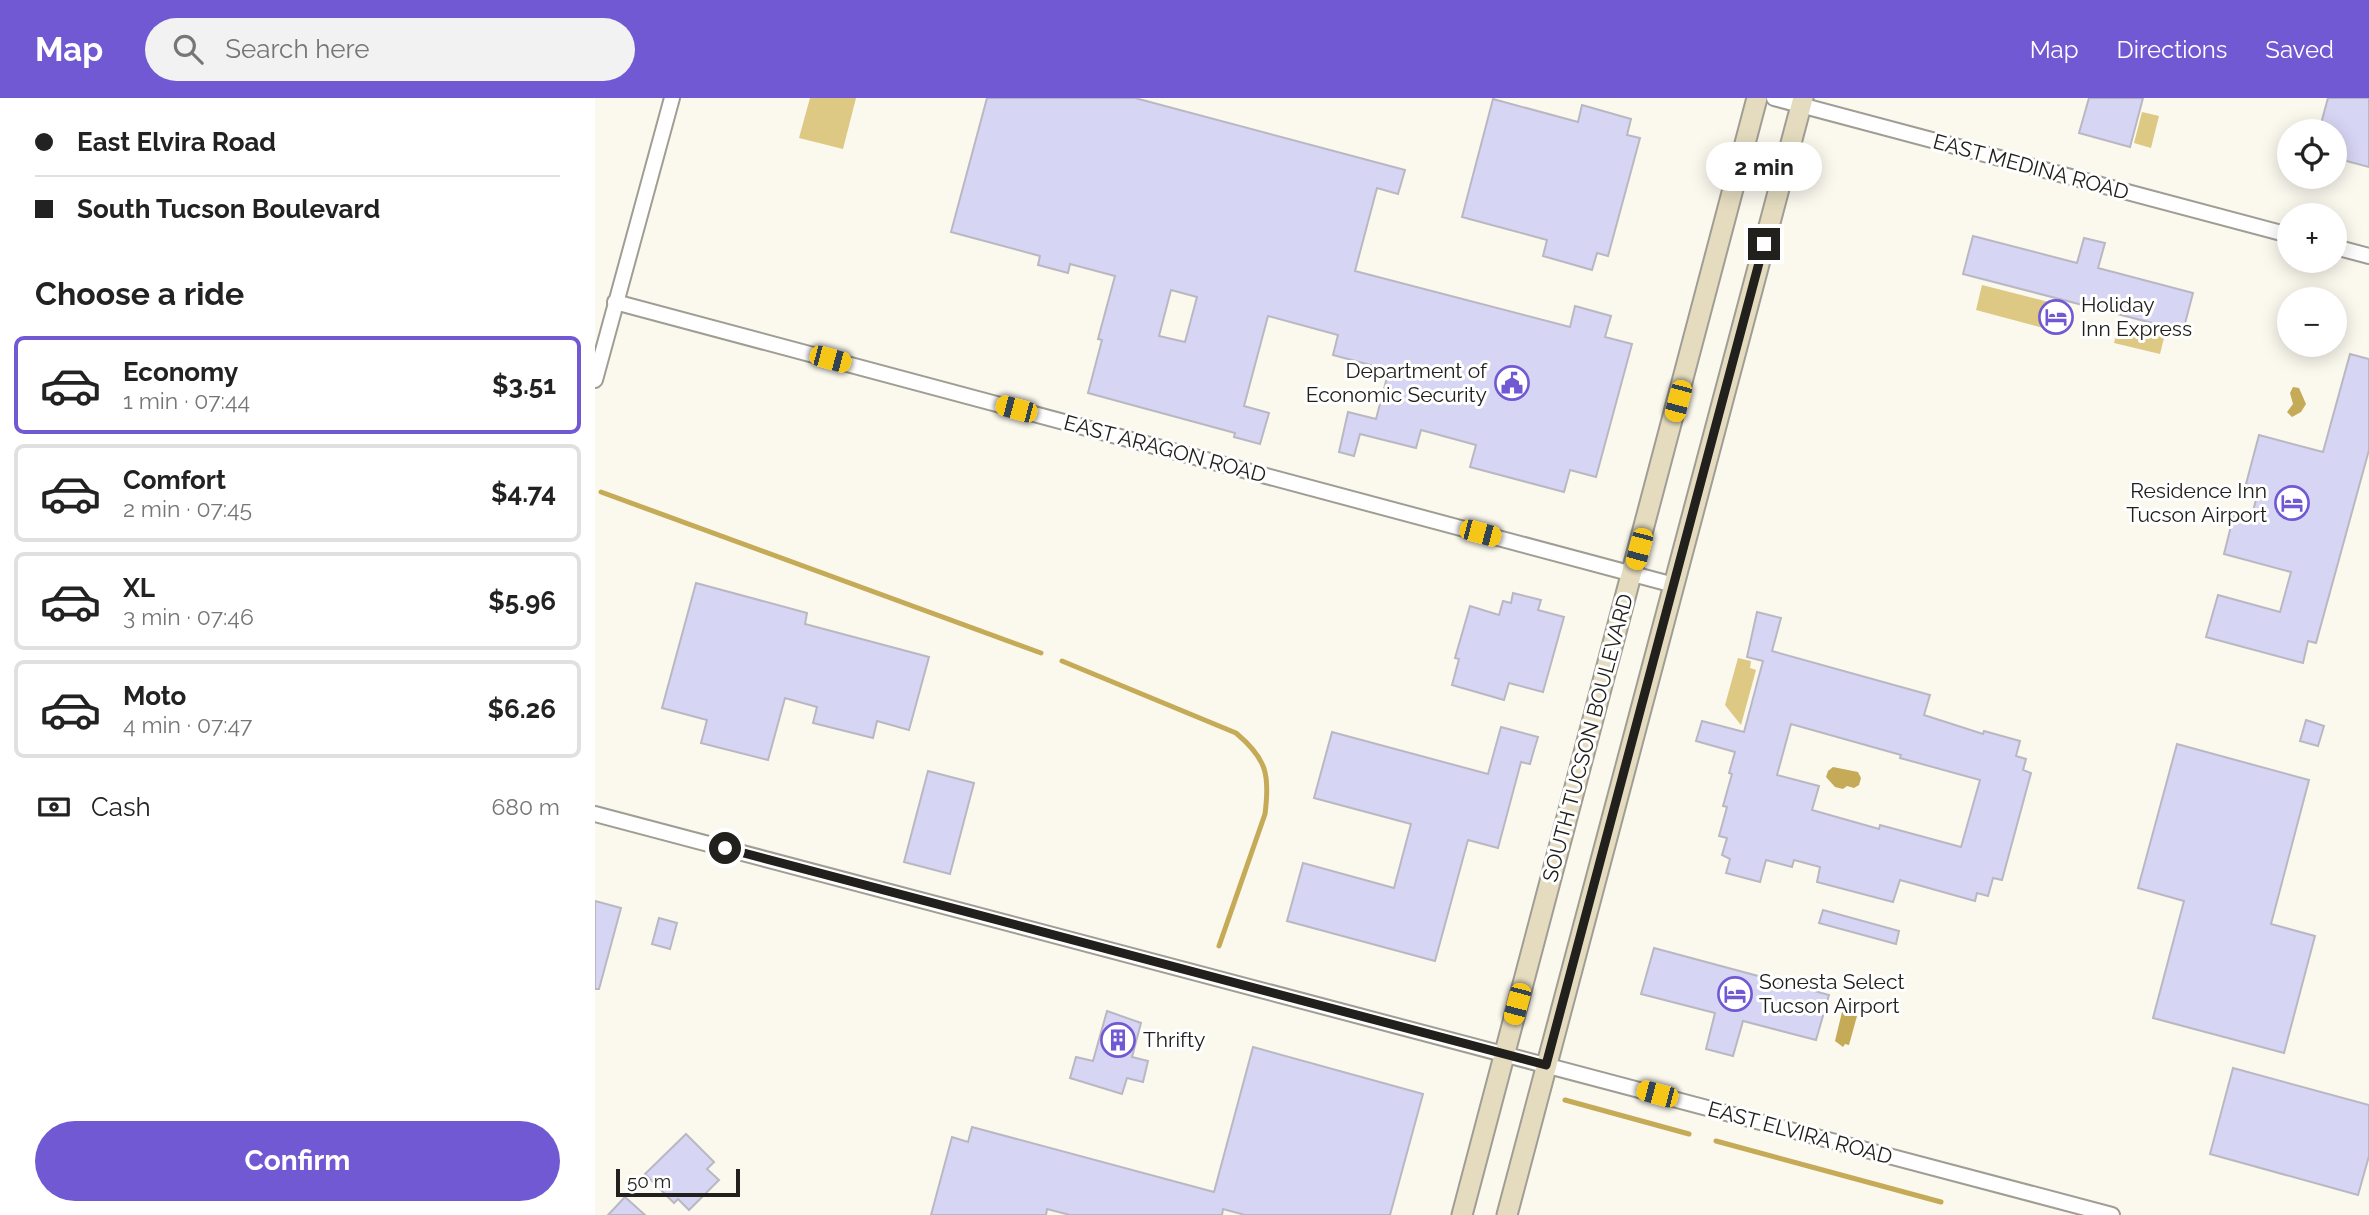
<!DOCTYPE html>
<meta charset="utf-8">
<style>
:root{--surface:#fff;--page:#f2f2f2;--text:#222;--muted:#767676;--line:#e0e0e0;--accent:#7159d3}
body{margin:0;font-family:Raleway,sans-serif;background:var(--page);color:var(--text);height:100vh;display:flex;flex-direction:column;font-size:26px;white-space:nowrap}
*{box-sizing:border-box;margin:0}
p{font-size:23px;color:var(--muted)}
.icon{flex:none;width:38px;height:38px;fill:none;stroke:currentColor;stroke-width:2;stroke-linecap:round;stroke-linejoin:round}
.map{position:relative;flex:1;overflow:hidden}
.sheet{display:flex;flex-direction:column;background:var(--surface);width:595px}
.sheet>*{flex:none}
.guide{display:grid;align-content:center;height:154px;padding:0 35px;background:var(--surface)}
.controls{position:absolute;left:1682px;top:21px;display:grid;gap:14px}
.controls a{display:grid;place-items:center;width:70px;height:70px;border-radius:50%;background:var(--surface);box-shadow:0 4px 18px #0003;font-size:35px}
.scale{position:absolute;left:21px;bottom:18px;width:124px;box-sizing:border-box;padding-left:7px;border:4px solid #21201d;border-top:0;font-size:19px;line-height:24px;white-space:nowrap;color:#21201d;-webkit-text-stroke:5px #fff;paint-order:stroke}
.end{position:absolute;width:32px;height:32px;margin:-16px;border:9px solid #21201d;background:#fff;box-shadow:0 0 0 4px #fff}
.from{border-radius:50%}
.bubble{position:absolute;height:49px;border-radius:24px;background:var(--surface);box-shadow:0 4px 18px #0003;font-size:23px;font-weight:700;line-height:49px;text-align:center}
.car{position:absolute;width:21px;height:42px;margin:-21px -10px;border-radius:9px;box-shadow:0 0 5px 2px #0007;background:linear-gradient(#f5c518 24%,#345 0 40%,#f5c518 0 76%,#345 0 86%,#f5c518 0)}
.guide b{display:flex;align-items:center;gap:24px;height:66px;font-size:26px}
.guide b+b{border-top:2px solid var(--line)}
.guide i{width:18px;height:18px;background:var(--text)}
ul{padding:0;list-style:none}
li{display:flex;align-items:center;gap:21px;height:98px;margin:0 14px 10px;padding:0 21px;border:4px solid var(--line);border-radius:10px}
li div{flex:1}
li b{display:block;font-size:26px}
li em{font-style:normal;font-weight:700}
li.on{border-color:var(--accent)}
li>.icon{width:63px;height:63px;stroke-width:1.5}
h2{padding:0 35px;font-size:32px;line-height:84px}
.pay{display:flex;align-items:center;gap:18px;height:77px;padding:0 35px;font-size:26px}
.pay p{margin-inline-start:auto}
.button{display:flex;gap:14px;margin-top:auto;padding:14px 35px}
.button a{flex:1;height:80px;border-radius:42px;background:var(--accent);color:#fff;font-size:28px;font-weight:700;line-height:80px;text-align:center}
header{display:flex;align-items:center;gap:42px;box-sizing:border-box;height:98px;padding:0 35px;background:var(--accent);color:#fff}
header strong{font-size:33px}
nav{display:flex;gap:38px;margin-inline-start:auto;font-size:24px}
.search{width:490px;height:63px;background:var(--page);display:flex;align-items:center;gap:18px;box-sizing:border-box;padding:0 24px;border-radius:38px;color:var(--muted);font-size:26px}
main{display:flex;flex:1;min-height:0}
.map>svg:first-child{display:block}
.green{fill:#ddc884}
.water{fill:#c5ab57}
.lines{fill:none;stroke-linecap:round;stroke-linejoin:round}
.stream{stroke:#c5ab57;stroke-width:5}
.building{fill:#d7d5f4;stroke:#b9b8c2;stroke-width:2;fill-rule:evenodd}
.street-casing{stroke:#a09d94;stroke-width:18}
.secondary-casing{stroke:#a09d94;stroke-width:23}
.street{stroke:#fff;stroke-width:14}
.secondary{stroke:#e5dcc0;stroke-width:19}
.route{stroke:#21201d;stroke-width:9}
.labels{text-anchor:middle;stroke-width:6;stroke-linejoin:round;paint-order:stroke}
.street-label{font-size:21px;fill:#21201d;stroke:#fff}
.poi-label{font-size:21px;fill:#21201d;stroke:#fff;text-anchor:start}
</style>
<header>
<strong>Map</strong>
<div class="search"><svg class="icon" aria-label="search" viewBox="0 0 24 24"><circle cx="10" cy="10" r="6"/><path d="M15 15l6 6"/></svg>Search here</div>
<nav><a>Map</a><a>Directions</a><a>Saved</a></nav>
</header>
<main>
<section class="sheet">
<div class="guide">
<b><i class="from"></i>East Elvira Road</b>
<b><i></i>South Tucson Boulevard</b>
</div>
<h2>Choose a ride</h2>
<ul>
<li class="on"><svg class="icon" aria-label="car" viewBox="0 0 24 24"><path d="M5 17H2v-5l4-1 3-4h7l3 4 3 1v5h-3M9 17h6M6 11h13"/><circle cx="7" cy="17" r="2"/><circle cx="17" cy="17" r="2"/></svg><div><b>Economy</b><p>1 min · 07:44</p></div><em>$3.51</em></li>
<li><svg class="icon" aria-label="car" viewBox="0 0 24 24"><path d="M5 17H2v-5l4-1 3-4h7l3 4 3 1v5h-3M9 17h6M6 11h13"/><circle cx="7" cy="17" r="2"/><circle cx="17" cy="17" r="2"/></svg><div><b>Comfort</b><p>2 min · 07:45</p></div><em>$4.74</em></li>
<li><svg class="icon" aria-label="car" viewBox="0 0 24 24"><path d="M5 17H2v-5l4-1 3-4h7l3 4 3 1v5h-3M9 17h6M6 11h13"/><circle cx="7" cy="17" r="2"/><circle cx="17" cy="17" r="2"/></svg><div><b>XL</b><p>3 min · 07:46</p></div><em>$5.96</em></li>
<li><svg class="icon" aria-label="car" viewBox="0 0 24 24"><path d="M5 17H2v-5l4-1 3-4h7l3 4 3 1v5h-3M9 17h6M6 11h13"/><circle cx="7" cy="17" r="2"/><circle cx="17" cy="17" r="2"/></svg><div><b>Moto</b><p>4 min · 07:47</p></div><em>$6.26</em></li>
</ul>
<div class="pay"><svg class="icon" aria-label="cash" viewBox="0 0 24 24"><path d="M3 7h18v10H3z"/><circle cx="12" cy="12" r="2"/></svg>Cash<p>680 m</p></div>
<div class="button"><a>Confirm</a></div>
</section>
<div class="map">
<svg width="1774" height="1117" viewBox="0 0 1774 1117">
<rect width="100%" height="100%" fill="#fbf8ee"/>
<g class="green">
<path d="M215 0H261L248 51 204 40Z"/>
<path d="M1547 14 1564 18 1556 50 1539 45Z"/>
<path d="M1387 187 1458 205 1452 231 1381 212Z"/>
<path d="M1524 225 1570 236 1565 256 1519 245Z"/>
<path d="M1143 560 1156 563 1155 570 1161 572 1146 627 1130 607Z"/>
</g>
<g class="water">
<path d="M1698 289 1704 290 1711 306 1706 314 1697 319 1692 314 1698 306 1695 295Z"/>
<path d="M1238 669 1263 674 1266 680 1264 687 1259 690 1252 688 1248 691 1240 689 1231 679 1233 673Z"/>
<path d="M1247 914 1262 918 1254 947 1250 946 1248 949 1240 943Z"/>
</g>
<g class="lines">
<g class="stream">
<path d="M6 394 446 555"/>
<path d="M467 563 641 635C672 661 675 677 670 716L624 848"/>
<path d="M970 1002 1094 1036"/>
<path d="M1121 1043 1346 1104"/>
</g>
</g>
<g class="building">
<path d="M392 0H540L810 72 803 96 782 90 760 173 975 229 980 208 1016 218 1010 239 1037 246 1001 379 975 372 969 394 875 369 881 347 826 332 821 350 765 336 759 358 744 354 753 314 781 321 794 272 738 257 743 237 673 218 649 308 674 315 665 346 639 339 640 335 493 295 507 242 503 241 520 178 475 166 473 175 443 167 445 158 356 134ZM576 192 602 199 590 244 564 238Z"/>
<path d="M1494 0H1548L1535 49 1484 35Z"/>
<path d="M1733 0H1774V69L1740 60V33H1724Z"/>
<path d="M898 1 983 24 987 7 1036 21 1032 37 1045 40 1013 158 1002 155 997 172 948 158 952 142 867 119Z"/>
<path d="M1378 138 1482 165 1489 140 1510 145 1503 170 1598 195 1588 233 1368 176Z"/>
<path d="M1755 256 1774 261V352L1721 545 1713 543 1708 565 1611 539 1623 497 1685 514 1696 474 1629 456 1640 412 1657 417 1664 390 1651 386 1664 337 1728 354Z"/>
<path d="M101 485 212 515 210 526 334 559 314 632 282 623 278 640 218 625 222 609 190 600 173 662 106 645 112 622 67 610Z"/>
<path d="M918 495 946 502 943 512 969 519 948 594 914 585 909 602 857 587 864 561 860 560 875 508 904 517 908 503 916 505Z"/>
<path d="M1162 514 1186 520 1177 553 1335 597 1329 617 1388 636 1389 633 1425 643 1421 658 1431 661 1428 672 1436 675 1407 782 1398 780 1393 798 1382 795 1380 803 1305 782 1298 804 1222 784 1225 769 1199 762 1197 769 1171 762 1165 784 1131 775 1135 761 1127 757 1132 740 1124 738 1132 709 1128 708 1137 676 1134 675 1140 654 1101 643 1107 623 1149 634 1168 563 1152 559ZM1196 626 1306 657 1305 660 1385 682 1366 749 1285 727 1284 731 1217 712 1224 688 1182 677Z"/>
<path d="M1711 622 1729 628 1723 648 1705 643Z"/>
<path d="M906 629 943 639 939 652 935 666 926 664 903 750 873 742 840 863 692 823 708 765 799 790 816 726 719 700 737 634 893 676Z"/>
<path d="M1582 646 1714 682 1676 826 1720 838 1689 955 1558 920 1589 803 1543 790Z"/>
<path d="M333 673 379 685 355 776 309 764Z"/>
<path d="M0 803 26 810 4 891H0Z"/>
<path d="M1228 812 1304 833 1301 846 1224 825Z"/>
<path d="M64 820 82 825 75 851 57 846Z"/>
<path d="M1059 850 1234 897 1221 942 1148 923 1138 958 1111 951 1120 915 1046 896Z"/>
<path d="M512 913 546 925 537 959 553 963 548 984 532 980 527 996 475 980 481 959 498 963Z"/>
<path d="M658 949 828 996 795 1117H650L628 1111 627 1117H475L452 1111 451 1117H336L357 1039 373 1044 377 1029 619 1094Z"/>
<path d="M1638 970 1774 1007V1058L1763 1097 1615 1056Z"/>
<path d="M91 1036 119 1064 112 1071 124 1082 94 1112 83 1101 79 1105 50 1076Z"/>
<path d="M30 1099 50 1117H13Z"/>
</g>
<g class="lines">
<g class="street-casing">
<g id="street">
<path d="M1179 0 1694 137"/>
<path d="M1740 149 1774 158"/>
<path d="M20 204 1079 487"/>
<path d="M0 282 77 0"/>
<path d="M0 716 1517 1117"/>
</g>
</g>
<g class="secondary-casing">
<g id="secondary">
<path d="M867 1117 1162 0"/>
<path d="M912 1117 1208 0"/>
</g>
</g>
<use href="#street" class="street"/>
<use href="#secondary" class="secondary"/>
</g>
<g class="lines">
<path class="route" d="M130 750 951 967 1169 146"/>
</g>
<defs>
<g id="hotel-ring" transform="scale(1.75)"><circle r="9.5" fill="#fff" stroke="#7159d3" stroke-width="1.5"/><path d="M-6-4.5h1.5V1H6V5H4.5V3h-9V5H-6ZM-4 0a1.8 1.8 0 1 1 3.6 0ZM.5 0V-2.5h3Q6-2.5 6 0Z" fill="#7159d3"/></g>
<g id="civic-ring" transform="scale(1.75)"><circle r="9.5" fill="#fff" stroke="#7159d3" stroke-width="1.5"/><path d="M-.6-6.5H3V-4.5H.6V-3L4-1V1h2V6H-6V1h2V-1L-.6-3ZM-1.2 2.5V6h2.4V2.5Z" fill="#7159d3"/></g>
<g id="building-ring" transform="scale(1.75)"><circle r="9.5" fill="#fff" stroke="#7159d3" stroke-width="1.5"/><path d="M-4-6H4V6H1V3H-1V6H-4ZM-2.5-4.3h1.7v1.8h-1.7ZM.8-4.3h1.7v1.8H.8ZM-2.5-1h1.7V.8h-1.7ZM.8-1h1.7V.8H.8Z" fill="#7159d3"/></g>
</defs>
<g fill-rule="evenodd">
<use href="#hotel-ring" x="1461" y="219"/>
<use href="#civic-ring" x="917" y="285"/>
<use href="#hotel-ring" x="1697" y="405"/>
<use href="#hotel-ring" x="1140" y="896"/>
<use href="#building-ring" x="523" y="942"/>
</g>
<g class="labels">
<g class="street-label">
<text transform="translate(1436 69) rotate(15)" y="7">EAST MEDINA ROAD</text>
<text transform="translate(570 351) rotate(15)" y="7">EAST ARAGON ROAD</text>
<text transform="translate(993 640) rotate(-75)" y="7">SOUTH TUCSON BOULEVARD</text>
<text transform="translate(1205 1035) rotate(15)" y="7">EAST ELVIRA ROAD</text>
</g>
<g class="poi-label">
<text x="1486" y="214">Holiday<tspan x="1486" dy="24">Inn Express</tspan></text>
<text x="892" y="280" text-anchor="end">Department of<tspan x="892" dy="24">Economic Security</tspan></text>
<text x="1672" y="400" text-anchor="end">Residence Inn<tspan x="1672" dy="24">Tucson Airport</tspan></text>
<text x="1164" y="891">Sonesta Select<tspan x="1164" dy="24">Tucson Airport</tspan></text>
<text x="548" y="949">Thrifty</text>
</g>
</g>
</svg>
<div class="controls">
<a><svg class="icon" aria-label="locate" viewBox="0 0 24 24"><circle cx="12" cy="12" r="6"/><path d="M12 2v4M12 18v4M2 12h4M18 12h4"/></svg></a>
<a>+</a>
<a>−</a>
</div>
<div class="scale">50 m</div>
<i class="end from" style="left:130px;top:750px"></i>
<i class="end" style="left:1169px;top:146px"></i>
<div class="bubble" style="left:1111px;top:44px;width:116px">2 min</div>
<i class="car" style="left:235px;top:261px;rotate:105deg"></i>
<i class="car" style="left:1083px;top:303px;rotate:195deg"></i>
<i class="car" style="left:421px;top:311px;rotate:285deg"></i>
<i class="car" style="left:885px;top:435px;rotate:105deg"></i>
<i class="car" style="left:1044px;top:451px;rotate:195deg"></i>
<i class="car" style="left:922px;top:906px;rotate:195deg"></i>
<i class="car" style="left:1062px;top:996px;rotate:285deg"></i>
</div>
</main>
